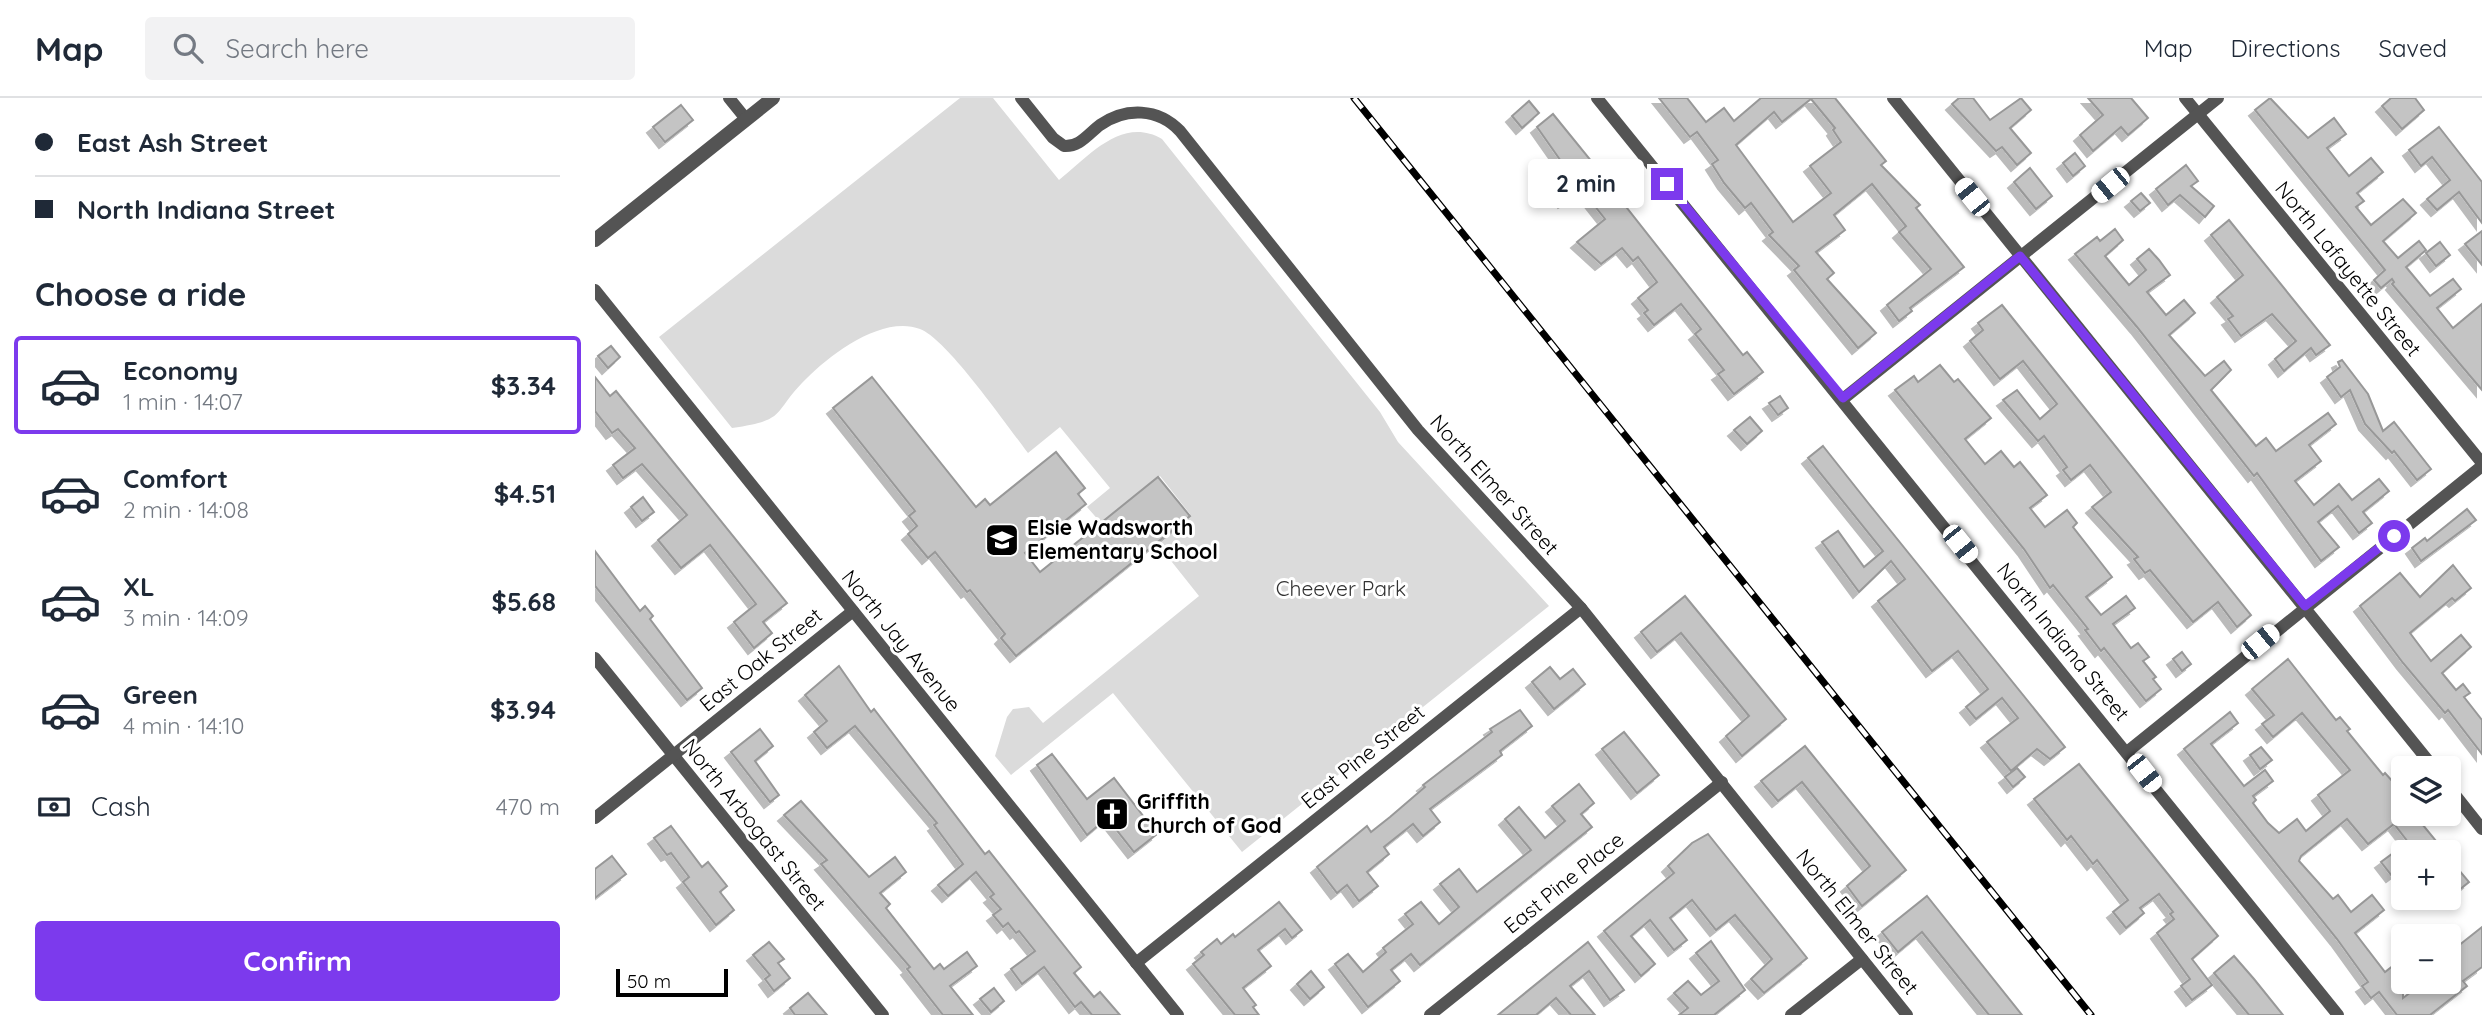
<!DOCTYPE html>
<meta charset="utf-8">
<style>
:root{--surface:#fff;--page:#f2f2f3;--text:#1f2937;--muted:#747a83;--line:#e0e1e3;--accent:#7c3aed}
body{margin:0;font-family:Quicksand,sans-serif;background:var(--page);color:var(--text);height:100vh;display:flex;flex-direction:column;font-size:26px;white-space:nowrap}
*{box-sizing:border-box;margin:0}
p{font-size:23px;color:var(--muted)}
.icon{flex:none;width:38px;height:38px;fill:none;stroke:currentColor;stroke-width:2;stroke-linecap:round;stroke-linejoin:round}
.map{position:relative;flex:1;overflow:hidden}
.side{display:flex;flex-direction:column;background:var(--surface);width:595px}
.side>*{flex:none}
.banner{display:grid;align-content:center;height:154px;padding:0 35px;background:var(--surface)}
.controls{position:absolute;left:1796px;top:658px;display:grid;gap:14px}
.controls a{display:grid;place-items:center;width:70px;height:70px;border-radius:7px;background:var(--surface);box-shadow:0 4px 10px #0003;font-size:35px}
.scale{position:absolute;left:21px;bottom:18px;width:112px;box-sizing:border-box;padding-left:7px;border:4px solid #000;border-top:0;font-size:19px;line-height:24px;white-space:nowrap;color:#000;-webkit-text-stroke:5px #fff;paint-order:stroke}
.end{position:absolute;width:32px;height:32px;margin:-16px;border:9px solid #7c3aed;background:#fff;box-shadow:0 0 0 4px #fff}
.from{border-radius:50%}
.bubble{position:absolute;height:49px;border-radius:7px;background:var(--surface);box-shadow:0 4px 10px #0003;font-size:23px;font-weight:800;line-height:49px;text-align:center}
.car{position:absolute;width:21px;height:42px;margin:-21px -10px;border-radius:9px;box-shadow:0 0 5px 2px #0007;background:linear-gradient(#fff 24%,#345 0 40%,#fff 0 76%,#345 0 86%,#fff 0)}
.banner b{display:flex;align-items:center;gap:24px;height:66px;font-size:26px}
.banner b+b{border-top:2px solid var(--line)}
.banner i{width:18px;height:18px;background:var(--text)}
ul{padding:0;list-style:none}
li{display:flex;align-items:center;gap:21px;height:98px;margin:0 14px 10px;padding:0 21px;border:4px solid transparent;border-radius:7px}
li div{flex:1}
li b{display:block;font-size:26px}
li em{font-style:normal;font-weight:800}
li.active{border-color:var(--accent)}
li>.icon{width:63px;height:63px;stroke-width:1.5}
h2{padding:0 35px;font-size:32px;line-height:84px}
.pay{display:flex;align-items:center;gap:18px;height:77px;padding:0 35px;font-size:26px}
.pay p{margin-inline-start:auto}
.primary-button{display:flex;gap:14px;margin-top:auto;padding:14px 35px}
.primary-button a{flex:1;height:80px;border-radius:7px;background:var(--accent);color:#fff;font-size:28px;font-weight:800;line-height:80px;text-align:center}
header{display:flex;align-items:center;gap:42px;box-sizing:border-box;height:98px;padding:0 35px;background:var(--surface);border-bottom:2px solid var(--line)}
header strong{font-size:33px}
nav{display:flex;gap:38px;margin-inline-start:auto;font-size:24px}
.search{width:490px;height:63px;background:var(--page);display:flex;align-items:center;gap:18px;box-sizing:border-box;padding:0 24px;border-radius:7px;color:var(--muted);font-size:26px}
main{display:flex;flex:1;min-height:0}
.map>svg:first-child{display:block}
.green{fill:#dbdbdb}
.building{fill:#c4c4c4;stroke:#989898;stroke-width:2;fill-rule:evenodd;filter:url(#shadow)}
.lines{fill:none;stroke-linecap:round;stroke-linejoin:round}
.minor{stroke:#545454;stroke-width:12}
.tertiary{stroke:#545454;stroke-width:14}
.rail-casing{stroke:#000;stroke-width:7}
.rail{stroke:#fff;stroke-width:4.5;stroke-dasharray:13;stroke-linecap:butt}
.route{stroke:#7c3aed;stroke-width:9}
.labels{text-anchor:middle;stroke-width:6;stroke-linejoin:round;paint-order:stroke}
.street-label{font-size:21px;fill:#000;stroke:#fff}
.poi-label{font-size:21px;font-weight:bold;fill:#000;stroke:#fff;text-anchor:start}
.park-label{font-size:21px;fill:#323232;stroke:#fff}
</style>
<header>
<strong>Map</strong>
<div class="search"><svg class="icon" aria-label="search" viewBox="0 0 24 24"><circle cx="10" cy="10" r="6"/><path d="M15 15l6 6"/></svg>Search here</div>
<nav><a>Map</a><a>Directions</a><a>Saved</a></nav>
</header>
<main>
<section class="side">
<div class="banner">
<b><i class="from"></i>East Ash Street</b>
<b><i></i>North Indiana Street</b>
</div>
<h2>Choose a ride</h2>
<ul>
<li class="active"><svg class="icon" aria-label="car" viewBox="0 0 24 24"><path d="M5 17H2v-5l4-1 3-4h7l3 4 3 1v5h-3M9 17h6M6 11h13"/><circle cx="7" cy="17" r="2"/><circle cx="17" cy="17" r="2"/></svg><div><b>Economy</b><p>1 min · 14:07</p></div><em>$3.34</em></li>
<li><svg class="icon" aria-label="car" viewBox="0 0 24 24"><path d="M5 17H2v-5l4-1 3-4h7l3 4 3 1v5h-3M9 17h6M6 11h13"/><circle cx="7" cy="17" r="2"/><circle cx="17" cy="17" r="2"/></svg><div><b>Comfort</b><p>2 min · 14:08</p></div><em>$4.51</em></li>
<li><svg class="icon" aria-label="car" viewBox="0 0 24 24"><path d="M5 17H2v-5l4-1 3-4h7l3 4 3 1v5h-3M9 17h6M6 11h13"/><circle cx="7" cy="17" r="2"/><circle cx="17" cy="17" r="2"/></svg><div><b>XL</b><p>3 min · 14:09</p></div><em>$5.68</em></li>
<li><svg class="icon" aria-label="car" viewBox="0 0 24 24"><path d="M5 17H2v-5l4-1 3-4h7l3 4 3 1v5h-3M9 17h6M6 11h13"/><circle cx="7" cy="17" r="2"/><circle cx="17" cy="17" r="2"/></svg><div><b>Green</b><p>4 min · 14:10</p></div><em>$3.94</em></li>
</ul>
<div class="pay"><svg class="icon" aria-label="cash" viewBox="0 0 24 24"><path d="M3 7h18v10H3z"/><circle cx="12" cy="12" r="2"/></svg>Cash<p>470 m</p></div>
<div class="primary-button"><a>Confirm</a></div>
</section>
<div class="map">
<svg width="1887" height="917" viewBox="0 0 1887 917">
<defs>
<filter id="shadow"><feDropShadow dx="-6" dy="6" stdDeviation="0" flood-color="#0004"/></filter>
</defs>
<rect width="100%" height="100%" fill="#fff"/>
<path class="green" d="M365 0H398L464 82C494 58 527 18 567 41L785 314 803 344 954 508 647 754 518 595 416 677 400 658 412 619 418 611 434 609 448 625 604 498 561 444 595 416 565 378 506 425 492 409 515 390 465 329 433 355C412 328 352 241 325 231 288 217 237 255 212 280 176 315 194 322 137 330L64 239Z"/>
<g class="building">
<path d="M1064 0H1092L1111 24 1129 10 1139 23 1166 0H1240L1291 63 1286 67 1325 107 1321 110 1369 169 1315 210 1317 213 1304 223 1292 207 1336 171 1304 134 1311 128 1277 86 1239 117 1250 132 1221 154 1239 175 1232 181 1281 235 1263 250 1199 172 1204 168 1174 137 1178 134 1156 105 1150 110 1129 85 1117 66 1123 62 1102 34 1095 39ZM1216 1 1240 30 1238 32 1246 44 1215 68 1236 95 1198 124 1141 47 1179 14 1187 24Z"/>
<path d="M1364 0H1378L1395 22 1426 0 1436 12 1415 30 1436 55 1422 67 1407 49 1401 53 1357 6Z"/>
<path d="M1493 0H1536L1553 20 1533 37 1526 29 1498 53 1485 37 1508 17Z"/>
<path d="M1675 0 1713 40 1739 20 1751 36 1732 50 1754 78 1776 60 1788 74 1762 95 1769 103 1761 109 1776 127 1808 101 1821 115 1788 143 1803 160 1824 143 1831 152 1811 169 1835 198 1858 181 1866 191 1842 210 1858 230 1887 206V292L1797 186 1799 184 1797 181 1786 190 1779 182 1790 172 1660 12Z"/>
<path d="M1796 0H1820L1829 12 1807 31 1787 8Z"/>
<path d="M934 3 944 15 927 30 917 18Z"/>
<path d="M86 7 98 22 70 44 58 29Z"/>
<path d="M958 16 1002 70 997 74 1020 103 1024 100 1148 257 1152 254 1168 274 1139 296 1123 276 1129 272 1100 236 1106 231 1086 206 1059 227 1049 215 1053 212 1043 200 1062 184 1043 159 1038 163 1027 150 1006 166 982 144 1010 121 987 92 969 104 957 89 975 76 942 29Z"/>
<path d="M1844 29 1887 84V125L1864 94 1842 112 1832 101 1855 82 1837 59 1826 68 1814 52Z"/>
<path d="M1480 55 1490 68 1478 78 1468 65Z"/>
<path d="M1591 67 1603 83 1596 88 1619 108 1610 119 1585 97 1573 107 1561 91Z"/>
<path d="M1435 70 1457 98 1441 111 1419 84Z"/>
<path d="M1546 95 1555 105 1545 113 1536 103Z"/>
<path d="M1634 122 1735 247 1721 257 1716 250 1689 273 1680 261 1701 243 1677 216 1646 238 1633 221 1638 218 1622 199 1648 177 1616 137Z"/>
<path d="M1520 131 1528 142 1510 158 1534 187 1551 172 1542 161 1554 151 1564 162 1575 177 1552 194 1571 217 1589 202 1600 215 1574 237 1610 278 1629 263 1636 272 1616 292 1661 348 1671 340 1681 353 1733 315 1741 326 1714 347 1726 363 1700 383 1719 407 1744 386 1757 402 1784 381 1794 393 1768 414 1777 425 1764 435 1743 408 1723 424 1744 449 1726 463 1662 375 1659 378 1542 229 1480 156 1502 139 1505 143Z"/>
<path d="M1887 133V167L1870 146Z"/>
<path d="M1845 144 1855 157 1841 168 1831 155Z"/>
<path d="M1407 207 1656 517 1642 529 1623 504 1598 524 1555 472 1550 475 1539 461 1543 459 1497 409 1516 394 1495 367 1476 382 1468 372 1472 369 1449 338 1443 343 1408 302 1422 292 1445 321 1462 306 1428 263 1405 281 1375 243 1388 232 1383 225Z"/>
<path d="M16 248 25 259 13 270 3 258Z"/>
<path d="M1747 262 1773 296 1788 333 1799 324 1836 371 1822 382 1799 353 1797 355 1770 326 1755 292 1746 299 1732 279 1745 269 1743 264Z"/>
<path d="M1345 267 1359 284 1363 281 1396 320 1370 341 1390 366 1406 353 1419 369 1425 364 1452 397 1435 410 1450 429 1472 412 1482 425 1478 429 1517 479 1491 499 1506 517 1531 498 1540 510 1518 526 1536 550 1543 545 1554 559 1548 563 1561 579 1558 581 1566 591 1551 603 1509 550 1506 553 1490 532 1493 531 1458 487 1455 490 1429 451 1300 292 1319 278 1323 284Z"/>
<path d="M0 279 15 298 21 293 192 505 168 524 177 535 159 550 139 524 161 506 115 447 86 470 63 442 92 417 47 366 28 380 18 367 40 350 23 331 17 335 0 313Z"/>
<path d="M277 279 381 409 390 401 395 407 461 354 490 390 483 396 491 406 430 455 445 474 563 379 595 418 421 558 406 540 410 536 375 492 372 494 340 454 333 460 313 436 322 428 314 418 320 413 238 310Z"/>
<path d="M1185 298 1193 310 1183 317 1174 305Z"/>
<path d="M1155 319 1167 333 1152 346 1139 332Z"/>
<path d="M1228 348 1274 406 1470 649 1455 661 1442 651 1416 673 1392 644 1423 620 1407 600 1381 621 1371 609 1393 591 1363 553 1337 573 1283 503 1310 481 1296 463 1264 494 1227 444 1243 433 1269 469 1288 453 1213 360Z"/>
<path d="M48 399 59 414 47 423 36 409Z"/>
<path d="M1872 411 1881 422 1826 463 1817 450 1830 440 1832 443Z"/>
<path d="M0 453 45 513 50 508 58 518 55 521 107 590 92 602 0 488Z"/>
<path d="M1858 467 1876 490 1860 503 1857 500 1815 535 1836 563 1866 537 1876 549 1847 575 1861 592 1868 586 1875 595 1869 599 1887 622V656L1853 612 1850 615 1808 565 1765 508 1805 475 1825 499Z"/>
<path d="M1090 498 1191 621 1147 658 1131 638 1154 618 1086 535 1062 554 1046 534Z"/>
<path d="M1587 554 1596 566 1587 573 1578 561Z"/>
<path d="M1693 561 1741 622 1745 619 1755 631 1752 633 1788 677 1790 675 1808 695V716H1819L1850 754H1808V770L1797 778 1786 764 1813 744 1799 726 1773 746 1752 721 1706 758 1704 763 1738 801 1743 797 1756 814 1777 797 1789 812 1760 835 1790 874 1808 860V900L1829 884H1853V856L1887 829V869L1868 883 1872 888 1835 917H1802L1784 894 1776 900 1767 888 1773 884 1742 841 1589 651 1635 614 1643 625 1616 646 1649 688 1670 672 1678 683 1658 698 1661 702 1658 705 1673 725 1684 735 1702 721 1711 733 1735 713 1723 697 1755 672 1707 615 1678 639 1667 626 1679 617 1657 591Z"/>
<path d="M244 568 276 614 279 611 390 756 394 753 486 869 479 875 499 899 505 894 525 917H497L486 904 480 909 449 869 427 886 416 871 440 853 424 833 421 835 413 825 408 829 398 817 406 811 395 799 399 796 381 774 353 798 343 787 368 766 339 727 342 725 260 628 232 650 219 634 232 623 210 597Z"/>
<path d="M955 569 965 581 978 571 990 586 959 611 937 584Z"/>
<path d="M925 612 937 628 905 653 907 657 835 711 845 724 828 738 818 726 789 749 794 756 772 774 783 788 764 803 752 787 742 795 722 769 772 728 776 734 795 719 830 689 828 687 897 634 895 631Z"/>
<path d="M165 631 178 648 160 663 184 697 175 704 136 654Z"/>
<path d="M1029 634 1064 677 1042 695 1007 651Z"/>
<path d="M1210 648 1311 772 1267 808 1252 788 1275 768 1207 684 1183 703 1166 683Z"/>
<path d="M1666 649 1677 662 1665 671 1655 657Z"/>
<path d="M457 656 492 701 519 680 562 736 539 754 512 720 492 737 442 667Z"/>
<path d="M1484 666 1623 838 1597 861 1617 887 1597 902 1586 888 1595 881 1562 835 1579 821 1575 816 1578 814 1564 796 1545 810 1549 815 1531 830 1518 814 1533 802 1502 762 1498 766 1476 738 1472 742 1439 701Z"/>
<path d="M1422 670 1430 679 1418 689 1410 679Z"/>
<path d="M984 686 999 705 986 716 997 729 825 867 816 856 796 872 805 883 773 909 740 866 753 856 768 874 791 854 788 850 818 826 810 816 826 804 844 826 864 809 845 786 864 771 882 794 936 752 910 721 924 709 950 740 970 723 957 708Z"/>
<path d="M206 703 274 779 300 759 311 774 285 795 295 806 291 810 339 871 345 866 349 871 372 854 382 868 355 888 378 917H348L312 871 315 869 226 766 232 762 189 717Z"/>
<path d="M76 728 107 769 113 764 132 788 125 794 139 812 121 827 88 784 94 779 76 755 72 757 59 740Z"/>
<path d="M1113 736 1212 860 1169 895 1156 881 1177 861 1140 817 1121 832 1097 802 1075 820 1092 842 1079 852 1055 822 1036 838 1060 866 1046 878 1009 833 1079 775 1073 768 1097 745Z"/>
<path d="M17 758 31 776 0 800V771Z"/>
<path d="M1853 759 1874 784 1853 801Z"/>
<path d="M1332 798 1427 917H1394L1327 834 1303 854 1287 834Z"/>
<path d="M684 804 707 832 697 840 690 831 663 852 676 868 648 890 661 907 658 909 664 917H640L598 866 609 857 606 854 622 841 626 846 638 836 640 839Z"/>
<path d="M1116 843 1150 892 1119 917H1084L1093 910 1079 895 1093 883 1106 897 1124 883 1101 855Z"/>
<path d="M174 844 189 861 183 865 195 880 179 893 170 881 175 877 158 857Z"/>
<path d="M993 844 1029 892 1015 902 994 873 975 888 1000 917H976L961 900 941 917H903Z"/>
<path d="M1639 858 1659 881 1688 917H1654L1645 906 1619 875Z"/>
<path d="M716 873 729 889 715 901 702 886Z"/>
<path d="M399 890 409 903 396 914 385 901Z"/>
<path d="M213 895 232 917H200L195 910Z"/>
</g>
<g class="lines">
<g class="minor">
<path d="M134 0 151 21"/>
<path d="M426 0 458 40 469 48C485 49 493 36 505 27 531 9 563 10 585 33L823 332 986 510 1312 917"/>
<path d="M1002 0 1743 917"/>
<path d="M1298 0 1839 670"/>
<path d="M1590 0 1887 365"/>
<path d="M0 192 583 917"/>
<path d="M1248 301 1623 0"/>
<path d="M0 560 288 917"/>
<path d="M1532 654 1887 368"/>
<path d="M1853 688 1887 731"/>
<path d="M0 720 258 513"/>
<path d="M541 865 986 510"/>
<path d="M835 917 1127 684"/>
<path d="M1196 917 1267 861"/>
</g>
<path class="tertiary" d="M0 142 178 0"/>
<g class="rail-casing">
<path id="rail" d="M759 0 1496 917"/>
</g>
<use href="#rail" class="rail"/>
</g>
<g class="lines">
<path class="route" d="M1072 86 1248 300 1425 158 1710 508 1799 438"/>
</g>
<defs>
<g id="school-square" transform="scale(1.75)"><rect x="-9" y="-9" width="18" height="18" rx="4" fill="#000" stroke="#fff"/><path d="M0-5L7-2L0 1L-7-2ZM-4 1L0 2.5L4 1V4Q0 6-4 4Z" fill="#fff"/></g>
<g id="church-square" transform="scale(1.75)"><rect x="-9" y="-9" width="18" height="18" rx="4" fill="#000" stroke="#fff"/><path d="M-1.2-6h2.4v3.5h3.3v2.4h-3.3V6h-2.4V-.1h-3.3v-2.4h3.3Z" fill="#fff"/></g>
</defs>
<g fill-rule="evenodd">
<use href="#school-square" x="407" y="442"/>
<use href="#church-square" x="517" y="716"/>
</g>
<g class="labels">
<g class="street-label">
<text transform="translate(1753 171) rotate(51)" y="7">North Lafayette Street</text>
<text transform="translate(899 387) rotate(48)" y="7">North Elmer Street</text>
<text transform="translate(306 543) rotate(51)" y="7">North Jay Avenue</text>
<text transform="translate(1468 544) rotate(51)" y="7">North Indiana Street</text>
<text transform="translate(166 562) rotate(-39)" y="7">East Oak Street</text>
<text transform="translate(768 659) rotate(-39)" y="7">East Pine Street</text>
<text transform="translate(159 727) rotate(51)" y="7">North Arbogast Street</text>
<text transform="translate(969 785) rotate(-39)" y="7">East Pine Place</text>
<text transform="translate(1262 824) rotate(51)" y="7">North Elmer Street</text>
</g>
<g class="poi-label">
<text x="432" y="437">Elsie Wadsworth<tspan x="432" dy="24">Elementary School</tspan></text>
<text x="542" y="711">Griffith<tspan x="542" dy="24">Church of God</tspan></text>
</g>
<g class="park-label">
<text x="746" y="498">Cheever Park</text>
</g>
</g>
</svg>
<div class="controls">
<a><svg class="icon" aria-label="layers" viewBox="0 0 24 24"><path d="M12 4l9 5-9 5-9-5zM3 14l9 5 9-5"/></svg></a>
<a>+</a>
<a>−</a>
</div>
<div class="scale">50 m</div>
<i class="end from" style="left:1799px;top:438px"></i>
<i class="end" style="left:1072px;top:86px"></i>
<div class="bubble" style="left:933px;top:61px;width:116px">2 min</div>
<i class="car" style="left:1515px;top:87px;rotate:231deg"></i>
<i class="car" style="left:1377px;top:99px;rotate:321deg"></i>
<i class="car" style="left:1365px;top:446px;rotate:141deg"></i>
<i class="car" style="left:1665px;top:544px;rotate:51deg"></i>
<i class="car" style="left:1549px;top:675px;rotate:142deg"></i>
</div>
</main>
